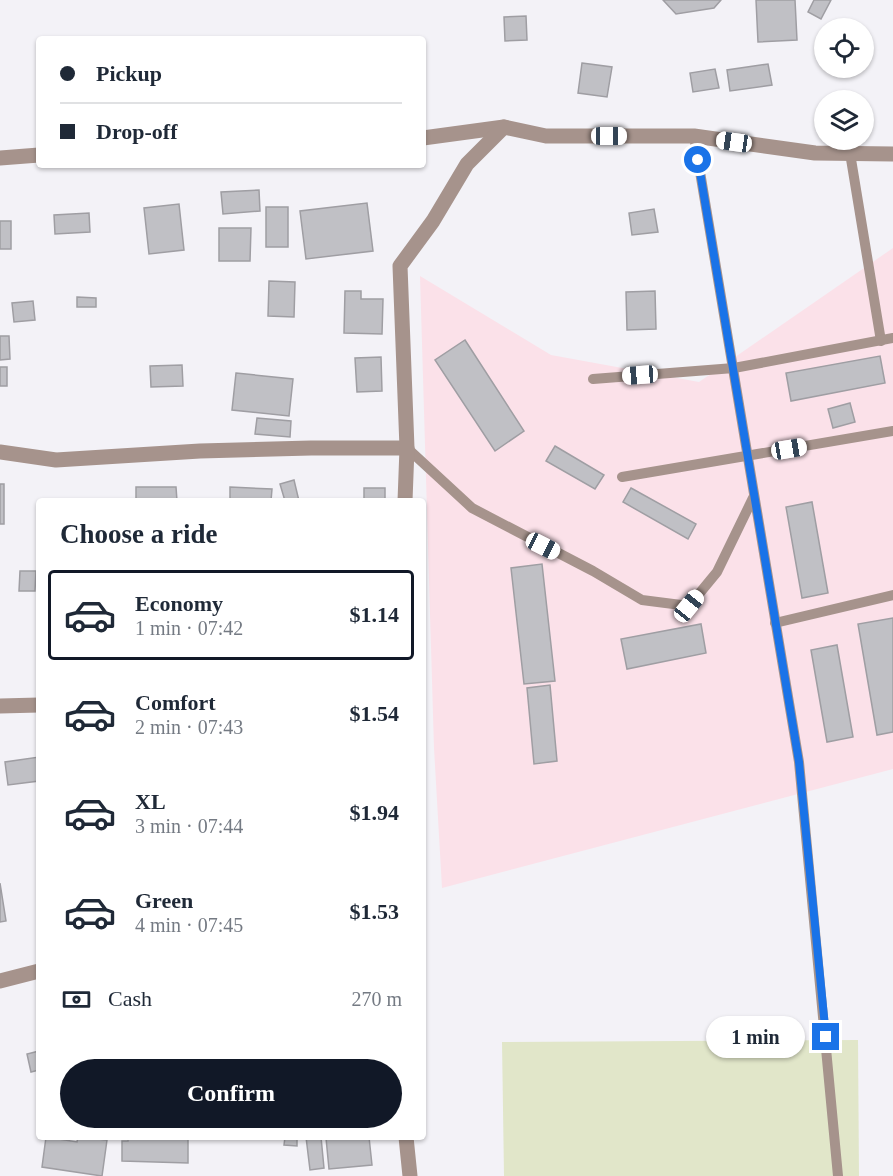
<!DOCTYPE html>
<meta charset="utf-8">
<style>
:root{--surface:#fff;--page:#f2f2f3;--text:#1f2937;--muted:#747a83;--line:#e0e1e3;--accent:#111827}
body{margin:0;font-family:"Times New Roman",serif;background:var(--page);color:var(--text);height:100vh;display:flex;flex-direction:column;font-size:22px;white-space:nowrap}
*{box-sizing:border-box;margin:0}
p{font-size:20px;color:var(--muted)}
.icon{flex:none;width:33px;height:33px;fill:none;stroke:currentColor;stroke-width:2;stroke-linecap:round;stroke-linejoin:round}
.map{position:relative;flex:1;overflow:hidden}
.details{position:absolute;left:36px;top:498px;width:390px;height:642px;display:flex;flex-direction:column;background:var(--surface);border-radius:6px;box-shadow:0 2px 4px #0004}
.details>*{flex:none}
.top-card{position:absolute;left:36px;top:36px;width:390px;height:132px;border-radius:6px;box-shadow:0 2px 4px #0004;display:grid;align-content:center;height:132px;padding:0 24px;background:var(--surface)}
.controls{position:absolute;left:814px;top:18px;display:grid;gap:12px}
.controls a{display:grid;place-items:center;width:60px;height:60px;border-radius:50%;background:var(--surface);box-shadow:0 2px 4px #0004;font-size:30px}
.end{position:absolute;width:27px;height:27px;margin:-14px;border:8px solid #1a73e8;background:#fff;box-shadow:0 0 0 3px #fff}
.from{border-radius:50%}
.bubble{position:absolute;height:42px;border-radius:21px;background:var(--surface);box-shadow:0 2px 4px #0004;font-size:20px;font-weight:700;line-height:42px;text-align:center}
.car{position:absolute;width:18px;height:36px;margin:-18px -9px;border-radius:8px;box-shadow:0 0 4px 2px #0007;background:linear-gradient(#fff 24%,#345 0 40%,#fff 0 76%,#345 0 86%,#fff 0)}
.top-card b{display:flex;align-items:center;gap:21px;height:57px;font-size:22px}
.top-card b+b{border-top:2px solid var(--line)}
.top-card i{width:15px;height:15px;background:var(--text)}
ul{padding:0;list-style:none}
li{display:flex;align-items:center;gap:18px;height:90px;margin:0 12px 9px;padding:0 12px;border:3px solid transparent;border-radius:6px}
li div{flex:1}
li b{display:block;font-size:22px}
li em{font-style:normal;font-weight:700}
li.on{border-color:var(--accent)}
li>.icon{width:54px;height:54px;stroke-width:1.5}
h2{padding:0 24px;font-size:27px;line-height:72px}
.pay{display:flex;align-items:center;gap:15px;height:66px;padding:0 24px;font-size:22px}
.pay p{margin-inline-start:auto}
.cta{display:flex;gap:12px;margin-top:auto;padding:12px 24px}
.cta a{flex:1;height:69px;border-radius:36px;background:var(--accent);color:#fff;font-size:24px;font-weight:700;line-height:69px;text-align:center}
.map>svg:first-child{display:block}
.education{fill:#fbe1e9}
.green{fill:#e1e6c9}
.building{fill:#c0c0c5;stroke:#9f9ea3;stroke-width:1.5}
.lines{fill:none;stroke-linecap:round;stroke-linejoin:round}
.service{stroke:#a6938c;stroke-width:10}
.minor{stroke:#a6938c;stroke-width:15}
.route{stroke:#1a73e8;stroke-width:8}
</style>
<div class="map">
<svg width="893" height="1176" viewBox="0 0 893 1176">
<rect width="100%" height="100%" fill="#f3f2f7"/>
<path class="education" d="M893 248V769L442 888 434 748 420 276 551 355 699 382Z"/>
<path class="green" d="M858 1040 859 1176H504L502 1042Z"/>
<g class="building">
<path d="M663 0H721L714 8 676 14Z"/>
<path d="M756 0H795L797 40 758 42Z"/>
<path d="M814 0H831L821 19 808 12Z"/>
<path d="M526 16 527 40 505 41 504 17Z"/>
<path d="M582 63 612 67 607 97 578 93Z"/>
<path d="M768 64 772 85 730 91 727 70Z"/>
<path d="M715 69 719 88 693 92 690 73Z"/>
<path d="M259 190 260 211 223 214 221 192Z"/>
<path d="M367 203 373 251 306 259 300 211Z"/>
<path d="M179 204 184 250 149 254 144 208Z"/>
<rect x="266" y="207" width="22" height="40"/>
<path d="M654 209 658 232 632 235 629 213Z"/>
<path d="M89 213 90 232 55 234 54 215Z"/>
<rect x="0" y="221" width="11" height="28"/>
<path d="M219 228H251L250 261H219Z"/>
<path d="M269 281 295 282 294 317 268 316Z"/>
<path d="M345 291H361V299H383L382 334 344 333Z"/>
<path d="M655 291 656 329 627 330 626 292Z"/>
<path d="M77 297 96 298V307H77Z"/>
<path d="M33 301 35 320 14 322 12 303Z"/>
<path d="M0 336H9L10 359 0 360Z"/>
<path d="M465 340 524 431 495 451 435 360Z"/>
<path d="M880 356 885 383 791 401 786 373Z"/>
<path d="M381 357 382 391 357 392 355 358Z"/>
<path d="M182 365 183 386 151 387 150 366Z"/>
<rect x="0" y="367" width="7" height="19"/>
<path d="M236 373 293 379 289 416 232 410Z"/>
<path d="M850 403 855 422 833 428 828 409Z"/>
<path d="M257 418 291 421 290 437 255 434Z"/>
<path d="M555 446 604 475 595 489 546 461Z"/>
<path d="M294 480 299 501H285L280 484Z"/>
<rect x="0" y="484" width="4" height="40"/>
<path d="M136 487H176L177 501H136Z"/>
<path d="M230 487 272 489 271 501H230Z"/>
<rect x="364" y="488" width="21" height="13"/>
<path d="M631 488 696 524 688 539 623 502Z"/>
<path d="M812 502 828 593 802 598 786 507Z"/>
<path d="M542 564 555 681 524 684 511 568Z"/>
<path d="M20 571H36L35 591H19Z"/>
<path d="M893 618V732L877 735 858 624Z"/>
<path d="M701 624 706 653 627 669 621 639Z"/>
<path d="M837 645 853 737 827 742 811 650Z"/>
<path d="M550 685 557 761 534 764 527 688Z"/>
<path d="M39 757V781L8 785 5 762Z"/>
<path d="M0 883 6 921 0 922Z"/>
<path d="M39 1051V1070L31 1072 27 1054Z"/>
<path d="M46 1137 77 1142 78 1137 107 1140 102 1176 42 1167Z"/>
<path d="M128 1137H188V1163L122 1161V1141H128Z"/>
<path d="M285 1137H297V1146L284 1145Z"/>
<path d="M306 1137H321L324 1168 310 1170Z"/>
<path d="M369 1137 372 1165 329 1169 326 1138Z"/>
</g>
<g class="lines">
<g class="service">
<path d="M694 136 799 762 838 1176"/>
<path d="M850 153 881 341"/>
<path d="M593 379 734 368 893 338"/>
<path d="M407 448 472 508 593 571 642 600 689 606 717 572 753 498"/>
<path d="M622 477 893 431"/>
<path d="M775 623 893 595"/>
</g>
<g class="minor">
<path d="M423 138 504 127 546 136H694L815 153 893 154"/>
<path d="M0 158 39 155"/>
<path d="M0 452 56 460 200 451 311 448H407"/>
<path d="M405 501 407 448 400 266 433 221 467 164 504 127"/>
<path d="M0 706 39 705"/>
<path d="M0 981 39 971"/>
<path d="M406 1137 410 1176"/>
</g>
</g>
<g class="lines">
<path class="route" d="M698 160 799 762 826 1037"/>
</g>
</svg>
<div class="controls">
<a><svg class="icon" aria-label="locate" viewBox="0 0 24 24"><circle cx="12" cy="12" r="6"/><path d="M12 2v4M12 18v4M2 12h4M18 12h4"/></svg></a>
<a><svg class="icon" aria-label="layers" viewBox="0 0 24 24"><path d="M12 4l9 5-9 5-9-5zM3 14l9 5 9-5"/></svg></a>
</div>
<i class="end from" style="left:698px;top:160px"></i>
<i class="end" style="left:826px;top:1037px"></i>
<div class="bubble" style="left:706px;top:1016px;width:99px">1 min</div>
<i class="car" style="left:609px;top:136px;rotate:90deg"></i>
<i class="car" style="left:734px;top:142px;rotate:278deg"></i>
<i class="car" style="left:640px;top:375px;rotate:266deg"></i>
<i class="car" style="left:789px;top:449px;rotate:80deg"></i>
<i class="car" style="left:543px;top:546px;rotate:117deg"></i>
<i class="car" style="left:689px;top:606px;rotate:39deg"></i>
<div class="top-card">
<b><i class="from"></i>Pickup</b>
<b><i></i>Drop-off</b>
</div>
<section class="details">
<h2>Choose a ride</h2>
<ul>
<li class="on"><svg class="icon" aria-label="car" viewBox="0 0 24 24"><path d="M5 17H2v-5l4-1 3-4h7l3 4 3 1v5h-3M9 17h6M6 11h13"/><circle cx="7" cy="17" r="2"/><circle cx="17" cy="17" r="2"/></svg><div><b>Economy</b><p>1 min · 07:42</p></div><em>$1.14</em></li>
<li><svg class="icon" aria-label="car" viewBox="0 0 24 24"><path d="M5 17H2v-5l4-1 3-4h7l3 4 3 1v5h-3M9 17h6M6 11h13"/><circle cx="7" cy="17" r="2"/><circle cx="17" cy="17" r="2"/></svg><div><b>Comfort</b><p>2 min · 07:43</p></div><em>$1.54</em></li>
<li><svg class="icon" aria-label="car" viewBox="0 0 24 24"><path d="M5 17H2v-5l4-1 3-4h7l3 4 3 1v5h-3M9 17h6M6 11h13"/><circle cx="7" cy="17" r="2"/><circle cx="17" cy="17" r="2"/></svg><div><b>XL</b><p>3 min · 07:44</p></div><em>$1.94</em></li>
<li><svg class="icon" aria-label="car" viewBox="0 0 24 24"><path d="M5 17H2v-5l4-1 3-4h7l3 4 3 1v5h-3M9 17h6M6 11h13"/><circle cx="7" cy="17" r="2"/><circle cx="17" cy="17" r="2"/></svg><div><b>Green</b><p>4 min · 07:45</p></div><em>$1.53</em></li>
</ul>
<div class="pay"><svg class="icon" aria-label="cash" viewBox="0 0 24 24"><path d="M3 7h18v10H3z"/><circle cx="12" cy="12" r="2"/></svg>Cash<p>270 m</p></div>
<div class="cta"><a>Confirm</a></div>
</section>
</div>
